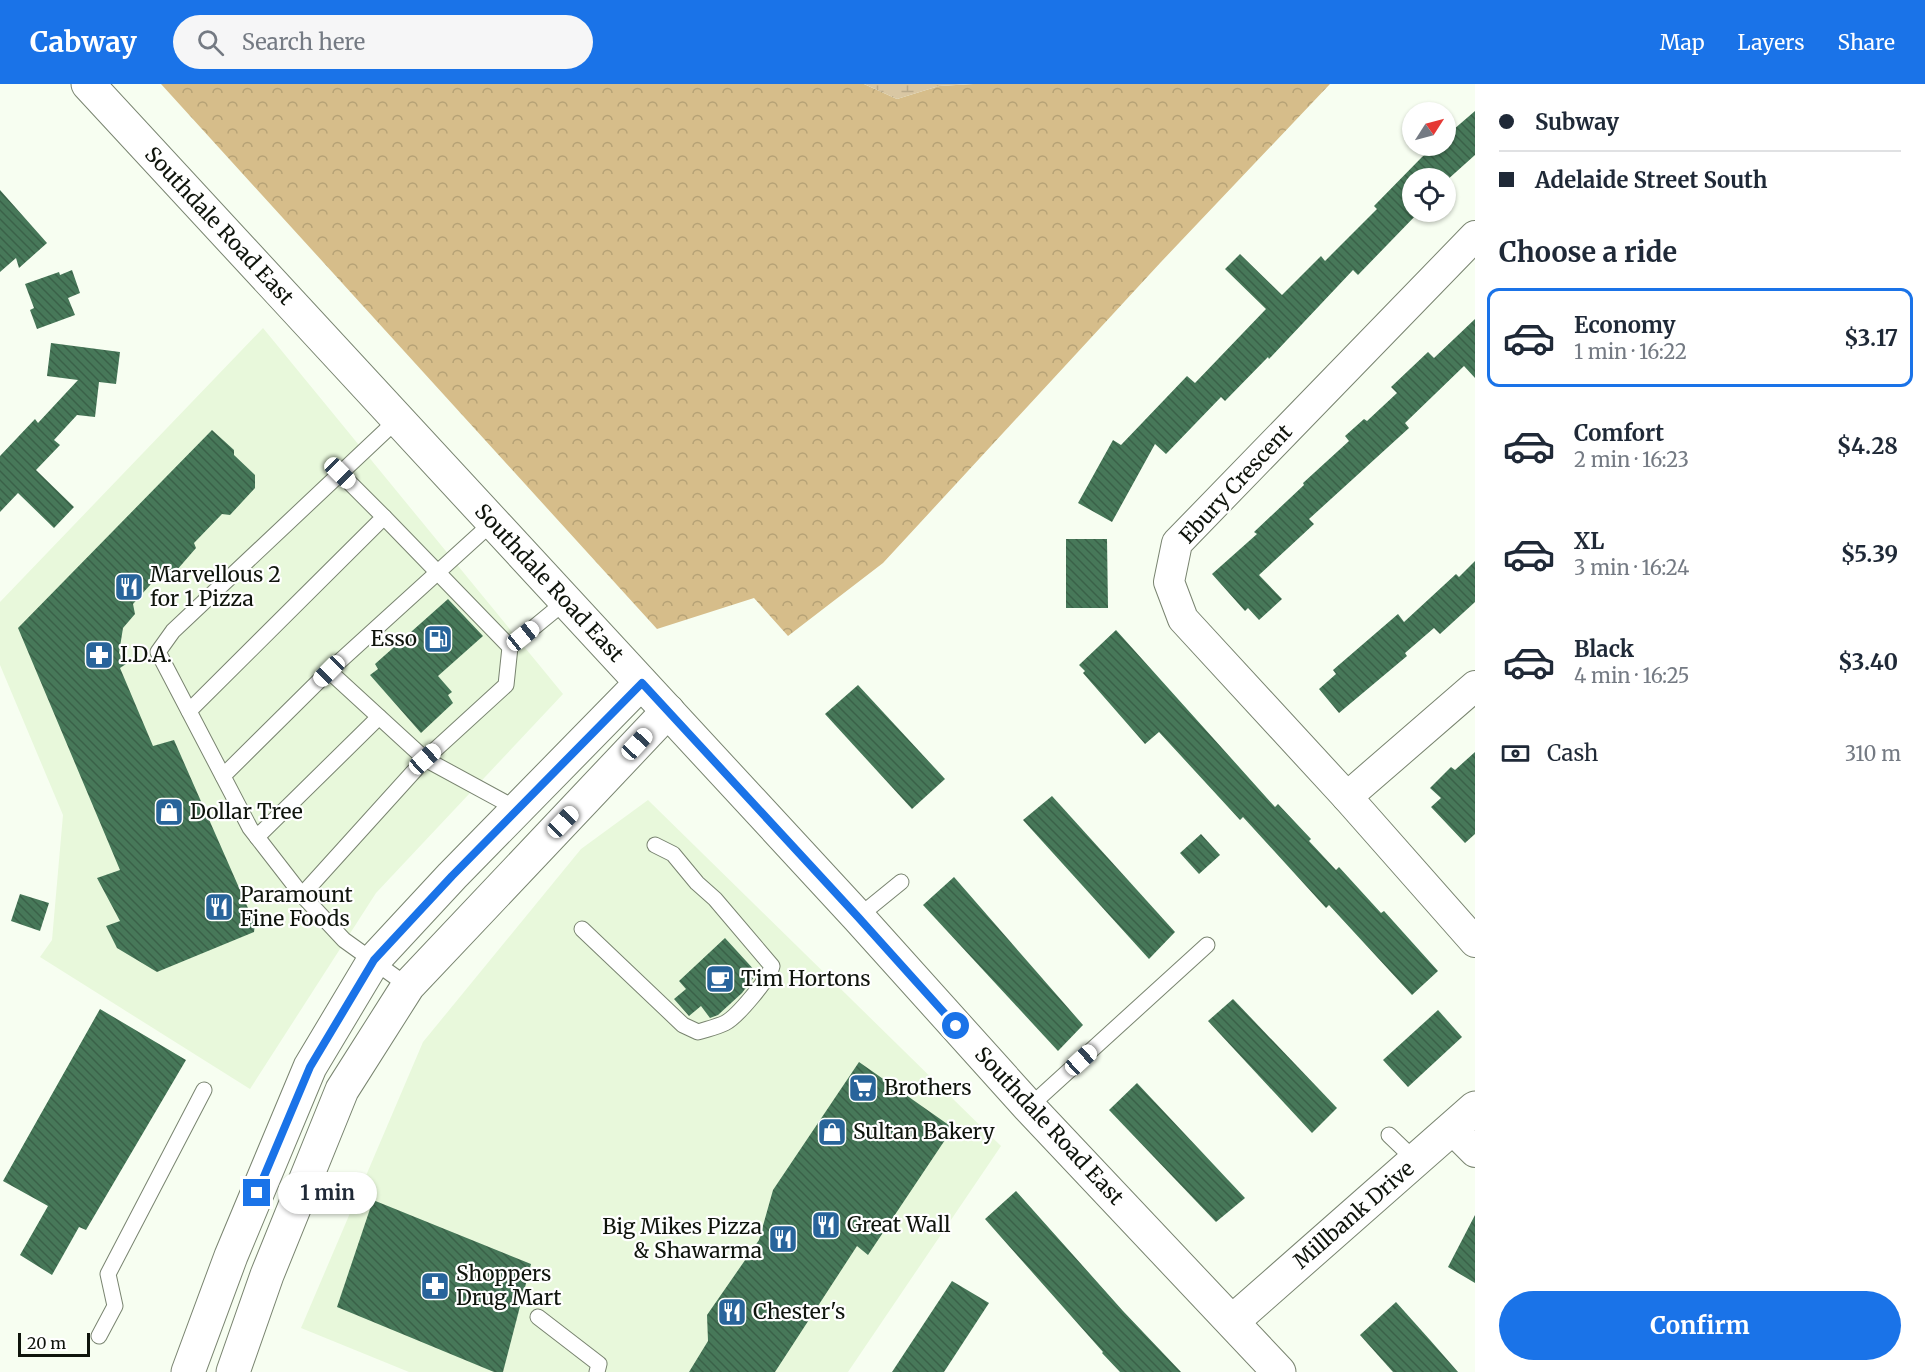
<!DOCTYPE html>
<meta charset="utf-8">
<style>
:root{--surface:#fff;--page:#f6f6f7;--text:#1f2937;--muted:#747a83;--line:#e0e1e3;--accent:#1a73e8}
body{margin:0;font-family:Merriweather,serif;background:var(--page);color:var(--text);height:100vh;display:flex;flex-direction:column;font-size:22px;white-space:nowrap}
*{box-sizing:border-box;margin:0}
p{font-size:20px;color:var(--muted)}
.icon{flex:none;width:33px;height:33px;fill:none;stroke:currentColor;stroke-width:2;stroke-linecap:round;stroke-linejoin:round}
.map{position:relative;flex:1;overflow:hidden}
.side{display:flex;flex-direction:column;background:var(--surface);width:450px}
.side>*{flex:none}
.guide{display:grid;align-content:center;height:132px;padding:0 24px;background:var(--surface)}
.needle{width:39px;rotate:54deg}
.fabs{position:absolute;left:1402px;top:18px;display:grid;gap:12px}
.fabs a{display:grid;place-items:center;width:54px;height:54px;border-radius:50%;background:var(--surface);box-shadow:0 2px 4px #0004;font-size:30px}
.scale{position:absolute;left:18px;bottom:15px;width:72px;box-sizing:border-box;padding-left:6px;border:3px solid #0f140c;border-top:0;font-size:16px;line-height:21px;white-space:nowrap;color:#0f140c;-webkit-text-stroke:4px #fff;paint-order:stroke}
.end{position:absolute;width:27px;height:27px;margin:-14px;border:8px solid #1a73e8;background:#fff;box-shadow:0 0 0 3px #fff}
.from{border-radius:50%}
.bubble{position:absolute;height:42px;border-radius:21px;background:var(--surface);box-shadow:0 2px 4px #0004;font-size:20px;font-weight:700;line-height:42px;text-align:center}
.car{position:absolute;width:18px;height:36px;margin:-18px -9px;border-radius:8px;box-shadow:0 0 4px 2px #0007;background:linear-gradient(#fff 24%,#345 0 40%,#fff 0 76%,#345 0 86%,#fff 0)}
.guide b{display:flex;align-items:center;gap:21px;height:57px;font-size:22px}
.guide b+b{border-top:2px solid var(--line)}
.guide i{width:15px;height:15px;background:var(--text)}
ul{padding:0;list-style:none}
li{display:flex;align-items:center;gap:18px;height:99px;margin:0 12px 9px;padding:0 12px;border:3px solid transparent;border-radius:12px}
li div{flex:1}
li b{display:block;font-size:22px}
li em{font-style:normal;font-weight:700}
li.on{border-color:var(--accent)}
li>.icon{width:54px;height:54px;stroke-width:1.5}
h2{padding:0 24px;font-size:27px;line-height:72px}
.pay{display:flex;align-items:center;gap:15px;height:66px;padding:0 24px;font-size:22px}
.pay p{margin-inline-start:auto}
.action{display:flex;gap:12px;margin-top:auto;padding:12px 24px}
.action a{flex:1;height:69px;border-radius:36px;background:var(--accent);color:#fff;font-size:24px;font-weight:700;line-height:69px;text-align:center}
header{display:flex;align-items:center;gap:36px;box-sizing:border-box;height:84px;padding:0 30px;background:var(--accent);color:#fff}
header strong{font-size:28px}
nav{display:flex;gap:33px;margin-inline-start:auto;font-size:21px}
.search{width:420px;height:54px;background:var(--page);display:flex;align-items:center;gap:15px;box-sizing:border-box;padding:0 21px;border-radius:33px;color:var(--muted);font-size:22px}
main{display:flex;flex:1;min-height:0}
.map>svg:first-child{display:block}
.built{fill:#e8f8db}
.forest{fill:url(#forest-crowns)}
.wetland{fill:url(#wetland-marsh)}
.building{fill:url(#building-back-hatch)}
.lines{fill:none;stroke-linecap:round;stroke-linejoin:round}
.lane-casing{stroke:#798470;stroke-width:17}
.street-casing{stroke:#798470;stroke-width:32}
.secondary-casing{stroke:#798470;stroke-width:35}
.lane{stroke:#fff;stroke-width:15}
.street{stroke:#fff;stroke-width:30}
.secondary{stroke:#fff;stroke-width:33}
.route{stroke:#1a73e8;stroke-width:8}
.labels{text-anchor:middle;stroke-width:4.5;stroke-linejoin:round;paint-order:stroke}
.street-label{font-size:21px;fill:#0f140c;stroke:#fff}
.poi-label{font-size:21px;fill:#0f140c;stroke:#fff;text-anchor:start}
</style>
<header>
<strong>Cabway</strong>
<div class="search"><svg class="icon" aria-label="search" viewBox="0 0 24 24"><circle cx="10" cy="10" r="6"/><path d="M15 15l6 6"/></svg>Search here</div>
<nav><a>Map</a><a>Layers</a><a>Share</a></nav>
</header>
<main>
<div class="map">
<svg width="1475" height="1288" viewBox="0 0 1475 1288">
<defs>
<pattern id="forest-crowns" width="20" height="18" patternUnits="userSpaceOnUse" patternTransform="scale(1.5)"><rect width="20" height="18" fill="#d6bd8a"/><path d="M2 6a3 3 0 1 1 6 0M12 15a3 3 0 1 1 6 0" fill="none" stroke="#b6a276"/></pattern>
<pattern id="wetland-marsh" width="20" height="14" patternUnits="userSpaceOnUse" patternTransform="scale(1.5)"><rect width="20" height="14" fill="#d9c7a3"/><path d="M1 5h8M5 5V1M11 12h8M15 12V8" fill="none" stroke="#b9aa8b"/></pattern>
<pattern id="building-back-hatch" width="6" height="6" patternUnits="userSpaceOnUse" patternTransform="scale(1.5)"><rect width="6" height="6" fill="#477859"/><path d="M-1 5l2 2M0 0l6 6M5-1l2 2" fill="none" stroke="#3a6148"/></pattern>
</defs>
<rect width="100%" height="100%" fill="#f7fef1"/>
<g class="built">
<path d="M263 244 563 610 376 809 250 1005 40 873 52 856 63 731 0 581V518Z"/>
<path d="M648 716 1001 1062 848 1288H409L301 1244 423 958 581 765Z"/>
</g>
<path class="forest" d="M161 0H864L897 15 939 2 973 0H1330L1161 178 883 479 788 552 754 514 657 545Z"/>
<path class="wetland" d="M864 0H973L939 2 897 15Z"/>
<g class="building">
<path d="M1475 27V71L1446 97V94H1413V126L1411 128H1419L1358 191 1353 186 1269 275 1268 273 1225 317 1221 313 1166 370 1155 360 1112 438 1078 419 1113 356 1121 361 1187 292 1195 299 1266 225 1225 185 1240 170 1282 211 1321 172 1325 177 1377 125 1374 122 1422 73 1435 62H1446V52Z"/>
<path d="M0 106 47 159 19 184 16 174 0 188Z"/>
<path d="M72 186 80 209 68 214 75 231 37 245 30 226 34 224 25 200 59 188 60 191Z"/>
<path d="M1475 235V294L1464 282 1405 339 1409 344 1309 435 1314 440 1259 491 1282 515 1259 536 1248 524 1245 527 1212 490 1257 450 1254 448 1304 401 1303 399 1349 357 1345 352 1364 335 1367 337 1397 309 1391 303 1428 268 1434 274Z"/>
<path d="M51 259 120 268 116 300 99 298 95 333 77 331 54 356 60 361 36 386 74 423 54 444 18 409 0 428V372L35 335 38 339 78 296 47 292Z"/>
<path d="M212 346 234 366V371L255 391V404L230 431 222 430 194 459 196 464 170 494 159 491 133 520 135 530 123 544 119 569 126 580 120 584 153 662 174 656 255 840 254 848 157 888 117 864 106 842 120 837 97 794 120 786 18 544Z"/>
<path d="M1066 455H1107L1108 524H1066Z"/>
<path d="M1475 477V518L1440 550 1434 544 1405 569 1407 572 1339 629 1319 605 1336 590 1333 586 1398 530 1404 538 1456 490 1459 493Z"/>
<path d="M448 515 483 552 438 592 452 608 448 611 453 619 421 649 370 591 378 585 375 580Z"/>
<path d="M1116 546 1275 723 1278 720 1311 755 1309 757 1336 786 1339 783 1381 829 1384 827 1438 887 1412 911 1329 821 1326 824 1243 733 1240 736 1159 648 1145 660 1083 589 1085 587 1079 581Z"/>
<path d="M858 601 945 695 912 725 825 630Z"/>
<path d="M1475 668V750L1465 759 1431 723 1441 714 1430 704 1451 683 1455 686Z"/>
<path d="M1052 712 1175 848 1149 875 1023 736Z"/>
<path d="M1201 750 1220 771 1199 790 1180 769Z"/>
<path d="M954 793 1083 941 1058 967 923 821Z"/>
<path d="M20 810 49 819 40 847 11 837Z"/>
<path d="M725 854 757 889 742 909 718 931 710 934 701 922 689 932 674 915 686 905 679 897Z"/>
<path d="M1233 915 1337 1024 1312 1049 1208 937Z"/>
<path d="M100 925 186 976 86 1146 79 1143 52 1191 20 1171 48 1122 3 1097Z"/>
<path d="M1438 926 1462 953 1408 1003 1383 976Z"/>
<path d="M859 978 953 1044 868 1171 857 1162 775 1288H689L708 1257 707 1231 759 1156 773 1106Z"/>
<path d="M1137 999 1245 1114 1216 1138 1109 1026Z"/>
<path d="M1016 1107 1123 1227 1181 1288H1120L1102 1269 1103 1268 985 1135Z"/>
<path d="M373 1116 531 1180 503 1288H494L337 1223Z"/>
<path d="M1475 1131V1199L1448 1183Z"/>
<path d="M952 1197 989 1219 944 1288H892Z"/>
<path d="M1396 1218 1430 1256 1458 1288H1393L1360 1251Z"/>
</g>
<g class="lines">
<g class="lane-casing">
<g id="lane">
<path d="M398 335 173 547 158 568 250 744 257 753 302 811 344 856 408 902"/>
<path d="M384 433 510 563"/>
<path d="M493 438 329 587 425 675 517 725"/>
<path d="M189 627 384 433 340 389"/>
<path d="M223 692 329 587"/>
<path d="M257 753 379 633"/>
<path d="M302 811 425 675 506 601 510 563 566 517"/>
<path d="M858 833 901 798"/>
<path d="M582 845 683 941 698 948C707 945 717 943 725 939 737 933 769 895 772 882L715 815 697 799 673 770 655 761"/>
<path d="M1029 1023 1207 861"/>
<path d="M1389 1051 1415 1076"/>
<path d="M538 1233 599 1280 597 1288"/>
<path d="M99 1252 115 1222 108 1190 204 1006"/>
</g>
</g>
<g class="street-casing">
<g id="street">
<path d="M1475 152 1177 459 1169 498 1183 535 1347 713 1475 858"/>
<path d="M1347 713 1475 602"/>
<path d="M1452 1045 1475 1068"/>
</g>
</g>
<g class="secondary-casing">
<g id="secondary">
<path d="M88 0 858 833 1029 1023 1279 1288"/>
<path d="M1233 1237 1475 1024"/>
<path d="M188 1288 231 1172 310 983 374 876 452 792 641 599"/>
<path d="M233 1288 267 1191 342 1006 408 902 668 627"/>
</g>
</g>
<use href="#lane" class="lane"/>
<use href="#street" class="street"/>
<use href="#secondary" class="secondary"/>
</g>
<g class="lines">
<path class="route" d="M257 1109 310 983 374 876 452 792 642 599 858 833 956 942"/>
</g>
<defs>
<g id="restaurant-square" transform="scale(1.5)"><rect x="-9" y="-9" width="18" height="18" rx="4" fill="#28649b" stroke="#fff"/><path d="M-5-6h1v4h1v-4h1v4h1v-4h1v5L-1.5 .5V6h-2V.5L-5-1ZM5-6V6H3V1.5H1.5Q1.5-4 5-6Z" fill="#fff"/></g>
<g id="fuel-square" transform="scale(1.5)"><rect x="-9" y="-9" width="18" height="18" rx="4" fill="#28649b" stroke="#fff"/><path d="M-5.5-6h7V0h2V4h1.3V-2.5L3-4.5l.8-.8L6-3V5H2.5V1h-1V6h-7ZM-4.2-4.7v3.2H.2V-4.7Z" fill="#fff"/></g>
<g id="pharmacy-square" transform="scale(1.5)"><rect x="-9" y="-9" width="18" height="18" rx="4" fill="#28649b" stroke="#fff"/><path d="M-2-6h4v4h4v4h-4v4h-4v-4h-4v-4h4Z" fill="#fff"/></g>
<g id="shop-square" transform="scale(1.5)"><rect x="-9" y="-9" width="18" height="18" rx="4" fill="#28649b" stroke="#fff"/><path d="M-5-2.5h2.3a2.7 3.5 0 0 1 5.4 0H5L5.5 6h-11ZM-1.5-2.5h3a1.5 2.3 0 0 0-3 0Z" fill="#fff"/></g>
<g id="cafe-square" transform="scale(1.5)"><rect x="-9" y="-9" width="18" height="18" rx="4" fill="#28649b" stroke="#fff"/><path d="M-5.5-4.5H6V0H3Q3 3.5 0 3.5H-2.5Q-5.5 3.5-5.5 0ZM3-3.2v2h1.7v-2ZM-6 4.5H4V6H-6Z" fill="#fff"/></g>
<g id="supermarket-square" transform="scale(1.5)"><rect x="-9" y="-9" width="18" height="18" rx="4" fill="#28649b" stroke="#fff"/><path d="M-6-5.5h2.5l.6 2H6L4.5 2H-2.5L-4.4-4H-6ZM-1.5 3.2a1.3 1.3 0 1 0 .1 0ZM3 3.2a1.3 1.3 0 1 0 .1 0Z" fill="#fff"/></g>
</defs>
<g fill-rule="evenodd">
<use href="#restaurant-square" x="129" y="503"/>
<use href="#fuel-square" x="438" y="555"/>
<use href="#pharmacy-square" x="99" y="571"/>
<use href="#shop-square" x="169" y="728"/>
<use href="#restaurant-square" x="219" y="823"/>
<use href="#cafe-square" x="720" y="895"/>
<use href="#supermarket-square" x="863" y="1004"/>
<use href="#shop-square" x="832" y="1048"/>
<use href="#restaurant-square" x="826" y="1141"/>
<use href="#restaurant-square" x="783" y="1155"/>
<use href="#pharmacy-square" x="435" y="1202"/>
<use href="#restaurant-square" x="732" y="1228"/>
</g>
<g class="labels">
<g class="street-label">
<text transform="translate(219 142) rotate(47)" y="7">Southdale Road East</text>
<text transform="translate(1236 400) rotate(-47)" y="7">Ebury Crescent</text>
<text transform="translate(549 499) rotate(47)" y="7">Southdale Road East</text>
<text transform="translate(1049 1042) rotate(47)" y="7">Southdale Road East</text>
<text transform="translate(1354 1131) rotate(-41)" y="7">Millbank Drive</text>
</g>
<g class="poi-label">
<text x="150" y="498">Marvellous 2<tspan x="150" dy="24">for 1 Pizza</tspan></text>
<text x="417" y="562" text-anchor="end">Esso</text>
<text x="120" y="578">I.D.A.</text>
<text x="190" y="735">Dollar Tree</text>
<text x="240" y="818">Paramount<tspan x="240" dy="24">Fine Foods</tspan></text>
<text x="741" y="902">Tim Hortons</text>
<text x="884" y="1011">Brothers</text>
<text x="853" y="1055">Sultan Bakery</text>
<text x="847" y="1148">Great Wall</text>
<text x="762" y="1150" text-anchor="end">Big Mikes Pizza<tspan x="762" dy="24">&amp; Shawarma</tspan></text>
<text x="456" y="1197">Shoppers<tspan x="456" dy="24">Drug Mart</tspan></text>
<text x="753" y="1235">Chester's</text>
</g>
</g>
</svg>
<div class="fabs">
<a><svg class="needle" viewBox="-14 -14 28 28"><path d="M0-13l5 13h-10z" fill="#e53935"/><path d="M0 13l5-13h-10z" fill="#747a83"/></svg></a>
<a><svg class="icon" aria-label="locate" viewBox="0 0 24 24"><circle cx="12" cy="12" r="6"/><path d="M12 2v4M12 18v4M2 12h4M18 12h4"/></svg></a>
</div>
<div class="scale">20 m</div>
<i class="end from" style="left:956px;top:942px"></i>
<i class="end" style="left:257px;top:1109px"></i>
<div class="bubble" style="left:278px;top:1088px;width:99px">1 min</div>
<i class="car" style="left:340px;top:389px;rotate:135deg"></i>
<i class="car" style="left:523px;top:552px;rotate:51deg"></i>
<i class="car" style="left:329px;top:587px;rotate:225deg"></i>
<i class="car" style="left:637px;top:660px;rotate:43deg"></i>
<i class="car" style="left:425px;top:675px;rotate:48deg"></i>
<i class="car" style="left:563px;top:738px;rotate:44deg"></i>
<i class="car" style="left:1081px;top:976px;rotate:48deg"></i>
</div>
<section class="side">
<div class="guide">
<b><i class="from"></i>Subway</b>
<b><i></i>Adelaide Street South</b>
</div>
<h2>Choose a ride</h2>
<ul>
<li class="on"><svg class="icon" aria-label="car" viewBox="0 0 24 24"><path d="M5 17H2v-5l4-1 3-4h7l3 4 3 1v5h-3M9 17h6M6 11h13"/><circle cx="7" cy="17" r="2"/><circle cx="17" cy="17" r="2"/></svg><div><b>Economy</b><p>1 min · 16:22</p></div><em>$3.17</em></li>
<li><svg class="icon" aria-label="car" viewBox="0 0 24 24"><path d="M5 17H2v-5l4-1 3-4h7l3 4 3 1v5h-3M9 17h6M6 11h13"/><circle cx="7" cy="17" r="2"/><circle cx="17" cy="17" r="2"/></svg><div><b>Comfort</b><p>2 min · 16:23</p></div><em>$4.28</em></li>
<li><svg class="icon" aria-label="car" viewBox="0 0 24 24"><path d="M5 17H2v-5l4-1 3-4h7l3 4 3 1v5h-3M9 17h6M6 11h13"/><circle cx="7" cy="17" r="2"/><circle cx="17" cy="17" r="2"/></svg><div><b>XL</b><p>3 min · 16:24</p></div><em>$5.39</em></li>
<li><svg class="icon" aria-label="car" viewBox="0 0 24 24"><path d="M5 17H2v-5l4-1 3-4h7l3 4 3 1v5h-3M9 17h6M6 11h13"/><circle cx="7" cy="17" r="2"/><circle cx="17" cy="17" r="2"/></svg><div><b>Black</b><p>4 min · 16:25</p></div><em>$3.40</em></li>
</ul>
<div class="pay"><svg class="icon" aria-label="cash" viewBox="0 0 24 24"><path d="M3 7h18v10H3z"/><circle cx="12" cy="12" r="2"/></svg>Cash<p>310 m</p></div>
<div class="action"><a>Confirm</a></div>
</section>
</main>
